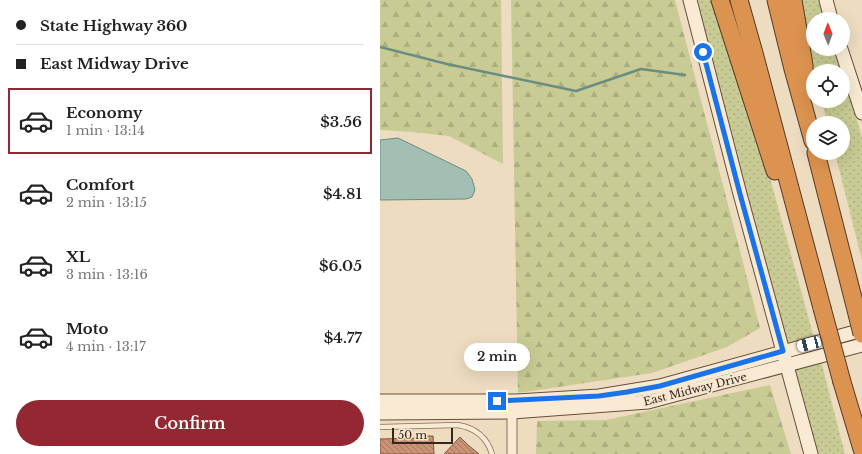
<!DOCTYPE html>
<meta charset="utf-8">
<style>
:root{--surface:#fff;--page:#f6f6f6;--text:#222;--muted:#767676;--line:#e0e0e0;--accent:#942832}
body{margin:0;font-family:"Libre Baskerville",serif;background:var(--page);color:var(--text);height:100vh;display:flex;flex-direction:column;font-size:15px;white-space:nowrap}
*{box-sizing:border-box;margin:0}
p{font-size:13px;color:var(--muted)}
.icon{flex:none;width:22px;height:22px;fill:none;stroke:currentColor;stroke-width:2;stroke-linecap:round;stroke-linejoin:round}
.map{position:relative;flex:1;overflow:hidden}
.drawer{display:flex;flex-direction:column;background:var(--surface);width:380px}
.drawer>*{flex:none}
.hud{display:grid;align-content:center;height:88px;padding:0 16px;background:var(--surface)}
.needle{width:26px;rotate:359deg}
.controls{position:absolute;left:426px;top:12px;display:grid;gap:8px}
.controls a{display:grid;place-items:center;width:44px;height:44px;border-radius:50%;background:var(--surface);box-shadow:0 4px 16px #0002;font-size:20px}
.scale{position:absolute;left:12px;bottom:10px;width:61px;box-sizing:border-box;padding-left:4px;border:2px solid #36261c;border-top:0;font-size:11px;line-height:14px;white-space:nowrap;color:#36261c;-webkit-text-stroke:3px #f5e7cf;paint-order:stroke}
.end{position:absolute;width:18px;height:18px;margin:-9px;border:5px solid #1a73e8;background:#fff;box-shadow:0 0 0 2px #fff}
.from{border-radius:50%}
.bubble{position:absolute;height:28px;border-radius:14px;background:var(--surface);box-shadow:0 4px 16px #0002;font-size:13px;font-weight:600;line-height:28px;text-align:center}
.car{position:absolute;width:12px;height:24px;margin:-12px -6px;border-radius:5px;box-shadow:0 0 3px 1px #0007;background:linear-gradient(#fff 24%,#345 0 40%,#fff 0 76%,#345 0 86%,#fff 0)}
.hud b{display:flex;align-items:center;gap:14px;height:38px;font-size:15px}
.hud b+b{border-top:1px solid var(--line)}
.hud i{width:10px;height:10px;background:var(--text)}
ul{padding:0;list-style:none}
li{display:flex;align-items:center;gap:12px;height:66px;margin:0 8px 6px;padding:0 8px;border:2px solid transparent;border-radius:0px}
li div{flex:1}
li b{display:block;font-size:15px}
li em{font-style:normal;font-weight:600}
li.on{border-color:var(--accent)}
li>.icon{width:36px;height:36px;stroke-width:1.5}
.button{display:flex;gap:8px;margin-top:auto;padding:8px 16px}
.button a{flex:1;height:46px;border-radius:24px;background:var(--accent);color:#fff;font-size:16px;font-weight:600;line-height:46px;text-align:center}
main{display:flex;flex:1;min-height:0}
.map>svg:first-child{display:block}
.grass{fill:url(#grass-dots)}
.forest{fill:url(#forest-firs)}
.water{fill:#a3bfb4;stroke:#6a8d81}
.lines{fill:none;stroke-linecap:round;stroke-linejoin:round}
.stream{stroke:#6a8d81;stroke-width:2.5}
.building{fill:url(#building-back-hatch);stroke:#85543e}
.service-casing{stroke:#866d58;stroke-width:6}
.minor-casing{stroke:#866d58;stroke-width:11}
.secondary-casing{stroke:#684e3b;stroke-width:15}
.motorway-casing{stroke:#533b2c;stroke-width:19}
.service{stroke:#f8ead3;stroke-width:4.5}
.minor{stroke:#f8ead3;stroke-width:9}
.secondary{stroke:#f8ead3;stroke-width:13}
.motorway{stroke:#dd9350;stroke-width:17}
.motorway-bridge-casing{stroke:#533b2c;stroke-width:19;stroke-linecap:butt}
.motorway-bridge{stroke:#dd9350;stroke-width:17}
.route{stroke:#1a73e8;stroke-width:5}
.labels{text-anchor:middle;stroke-width:4;stroke-linejoin:round;paint-order:stroke}
.street-label{font-size:11px;fill:#36261c;stroke:#f5e7cf}
</style>
<main>
<section class="drawer">
<div class="hud">
<b><i class="from"></i>State Highway 360</b>
<b><i></i>East Midway Drive</b>
</div>
<ul>
<li class="on"><svg class="icon" aria-label="car" viewBox="0 0 24 24"><path d="M5 17H2v-5l4-1 3-4h7l3 4 3 1v5h-3M9 17h6M6 11h13"/><circle cx="7" cy="17" r="2"/><circle cx="17" cy="17" r="2"/></svg><div><b>Economy</b><p>1 min · 13:14</p></div><em>$3.56</em></li>
<li><svg class="icon" aria-label="car" viewBox="0 0 24 24"><path d="M5 17H2v-5l4-1 3-4h7l3 4 3 1v5h-3M9 17h6M6 11h13"/><circle cx="7" cy="17" r="2"/><circle cx="17" cy="17" r="2"/></svg><div><b>Comfort</b><p>2 min · 13:15</p></div><em>$4.81</em></li>
<li><svg class="icon" aria-label="car" viewBox="0 0 24 24"><path d="M5 17H2v-5l4-1 3-4h7l3 4 3 1v5h-3M9 17h6M6 11h13"/><circle cx="7" cy="17" r="2"/><circle cx="17" cy="17" r="2"/></svg><div><b>XL</b><p>3 min · 13:16</p></div><em>$6.05</em></li>
<li><svg class="icon" aria-label="car" viewBox="0 0 24 24"><path d="M5 17H2v-5l4-1 3-4h7l3 4 3 1v5h-3M9 17h6M6 11h13"/><circle cx="7" cy="17" r="2"/><circle cx="17" cy="17" r="2"/></svg><div><b>Moto</b><p>4 min · 13:17</p></div><em>$4.77</em></li>
</ul>
<div class="button"><a>Confirm</a></div>
</section>
<div class="map">
<svg width="482" height="454" viewBox="0 0 482 454">
<defs>
<pattern id="grass-dots" width="8" height="8" patternUnits="userSpaceOnUse"><rect width="8" height="8" fill="#c9cb94"/><path d="M2 2h.1M6 6h.1" fill="none" stroke="#adae7f" stroke-width="1.8" stroke-linecap="round"/></pattern>
<pattern id="forest-firs" width="22" height="20" patternUnits="userSpaceOnUse"><rect width="22" height="20" fill="#c9cb94"/><path d="M5 1l3.5 6h-7zM16 11l3.5 6h-7z" fill="#adae7f"/></pattern>
<pattern id="building-back-hatch" width="6" height="6" patternUnits="userSpaceOnUse"><rect width="6" height="6" fill="#cb9275"/><path d="M-1 5l2 2M0 0l6 6M5-1l2 2" fill="none" stroke="#a6775f"/></pattern>
</defs>
<rect width="100%" height="100%" fill="#eddcc0"/>
<g class="grass">
<path d="M315 0H334L382 149 434 338 408 344 405 339Z"/>
<path d="M421 0H440L446 19H433V49H455L462 71H435Z"/>
<path d="M463 75 482 137V260L455 153H463V123H447L442 101H463Z"/>
<path d="M441 361 465 454H436L415 374 416 371 414 370 415 369Z"/>
</g>
<g class="forest">
<path d="M0 0H121L123 164 69 136 32 132 0 130Z"/>
<path d="M131 0H295L380 328 347 347 272 373 138 393Z"/>
<path d="M390 385 411 454H156L157 421 226 420Z"/>
</g>
<path class="water" d="M18 138 86 171 92 179 95 190 92 197 86 199 0 200V140Z"/>
<g class="lines">
<path class="stream" d="M0 47 67 64 196 91 261 69 305 75"/>
</g>
<g class="building">
<path d="M42 436H53L54 454H0V439L42 438Z"/>
<path d="M80 437 88 445 99 454H64Z"/>
</g>
<g class="lines">
<g class="service-casing">
<path id="service" d="M0 427 78 425C95 428 107 437 112 454"/>
</g>
<g class="minor-casing">
<path id="minor" d="M132 407V454"/>
</g>
<g class="secondary-casing">
<g id="secondary">
<path d="M310 0 360 194 431 454"/>
<path d="M446 0 451 19"/>
<path d="M461 49 482 113"/>
<path d="M0 401H137L219 396 280 386 482 330"/>
<path d="M0 413 132 412 268 402 482 345"/>
</g>
</g>
<g class="motorway-casing">
<g id="motorway">
<path d="M340 0 395 171"/>
<path d="M359 0 374 53 442 308"/>
<path d="M396 0 413 69 433 141"/>
<path d="M413 0 424 65 425 87"/>
<path d="M436 153 473 298"/>
<path d="M462 382 482 449"/>
</g>
</g>
<use href="#service" class="service"/>
<use href="#minor" class="minor"/>
<use href="#secondary" class="secondary"/>
<use href="#motorway" class="motorway"/>
<g class="motorway-bridge-casing">
<g id="motorway-bridge">
<path d="M473 298 482 334"/>
<path d="M442 308 462 382"/>
</g>
</g>
<use href="#motorway-bridge" class="motorway-bridge"/>
</g>
<g class="lines">
<path class="route" d="M117 401 219 396 247 392 280 386 403 351 360 194 323 52"/>
</g>
<g class="labels">
<g class="street-label">
<text transform="translate(315 389) rotate(-14)" y="4">East Midway Drive</text>
</g>
</g>
</svg>
<div class="controls">
<a><svg class="needle" viewBox="-14 -14 28 28"><path d="M0-13l5 13h-10z" fill="#e53935"/><path d="M0 13l5-13h-10z" fill="#767676"/></svg></a>
<a><svg class="icon" aria-label="locate" viewBox="0 0 24 24"><circle cx="12" cy="12" r="6"/><path d="M12 2v4M12 18v4M2 12h4M18 12h4"/></svg></a>
<a><svg class="icon" aria-label="layers" viewBox="0 0 24 24"><path d="M12 4l9 5-9 5-9-5zM3 14l9 5 9-5"/></svg></a>
</div>
<div class="scale">50 m</div>
<i class="end from" style="left:323px;top:52px"></i>
<i class="end" style="left:117px;top:401px"></i>
<div class="bubble" style="left:84px;top:343px;width:66px">2 min</div>
<i class="car" style="left:429px;top:344px;rotate:255deg"></i>
</div>
</main>
